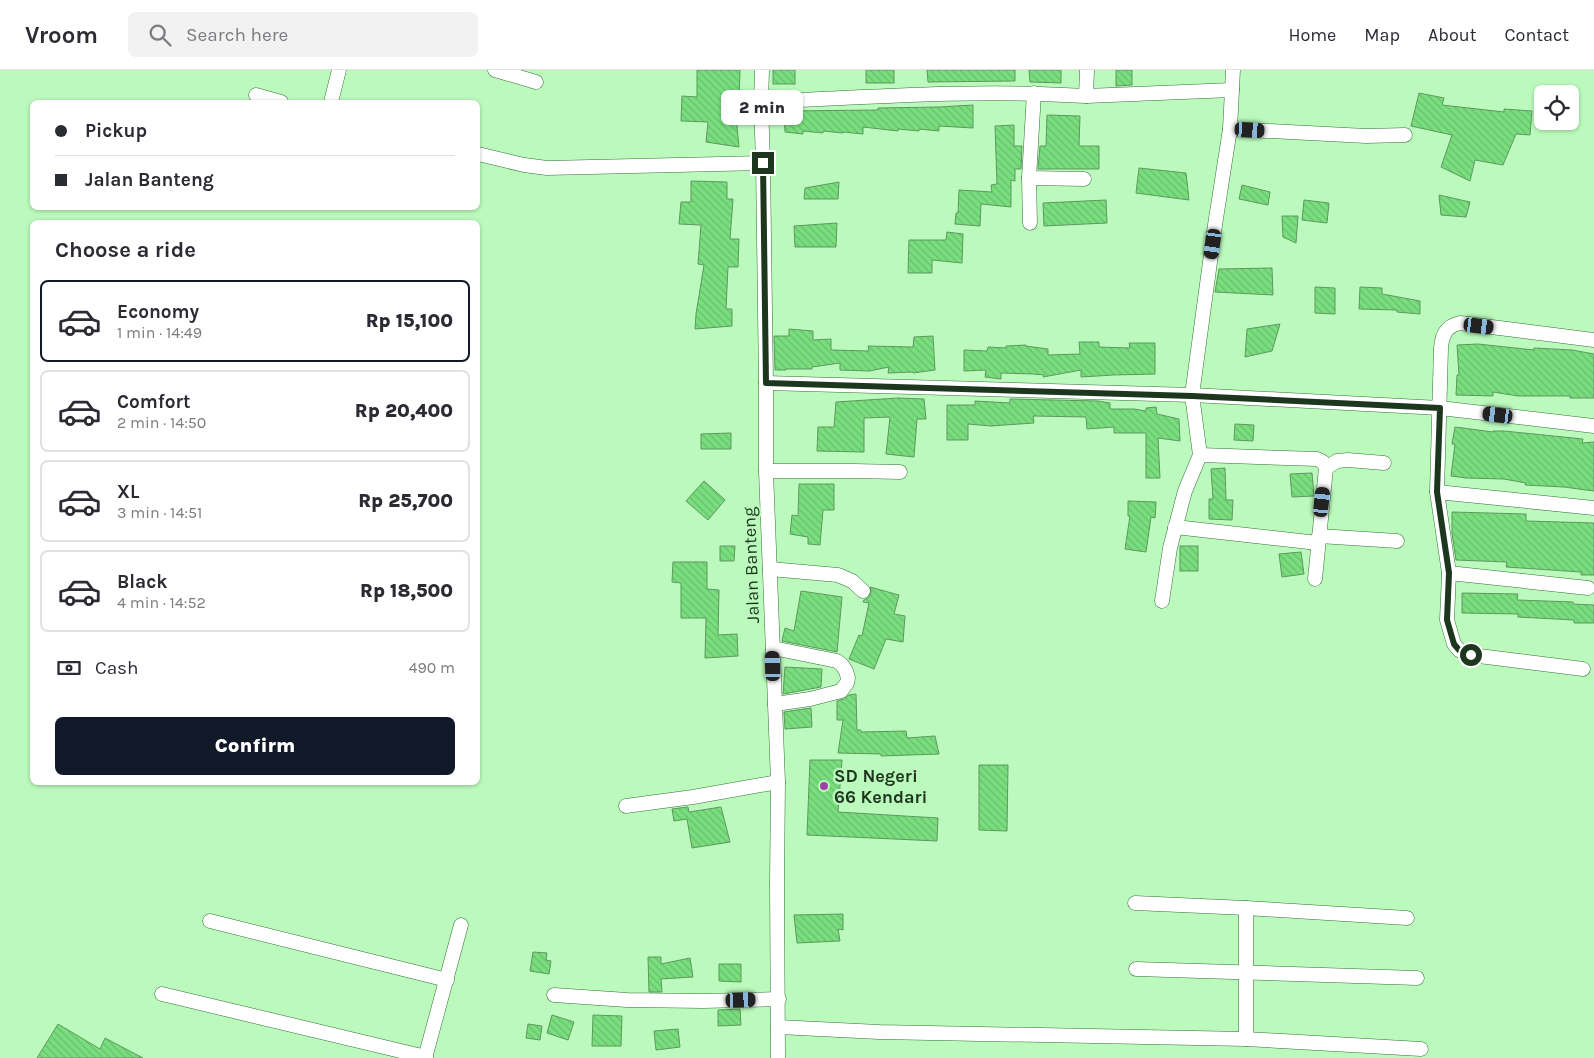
<!DOCTYPE html>
<meta charset="utf-8">
<style>
:root{--surface:#fff;--page:#f2f2f3;--text:#2b2b33;--muted:#7c7c81;--line:#e1e1e2;--accent:#111827}
body{margin:0;font-family:Karla,sans-serif;background:var(--page);color:var(--text);height:100vh;display:flex;flex-direction:column;font-size:19px;white-space:nowrap}
*{box-sizing:border-box;margin:0}
p{font-size:16px;color:var(--muted)}
.icon{flex:none;width:28px;height:28px;fill:none;stroke:currentColor;stroke-width:2;stroke-linecap:round;stroke-linejoin:round}
.map{position:relative;flex:1;overflow:hidden}
.drawer{position:absolute;left:30px;top:150px;width:450px;height:565px;display:flex;flex-direction:column;background:var(--surface);border-radius:8px;box-shadow:0 1px 4px #0004}
.drawer>*{flex:none}
.guide{position:absolute;left:30px;top:30px;width:450px;height:110px;border-radius:8px;box-shadow:0 1px 4px #0004;display:grid;align-content:center;height:110px;padding:0 25px;background:var(--surface)}
.buttons{position:absolute;left:1534px;top:15px;display:grid;gap:10px}
.buttons a{display:grid;place-items:center;width:45px;height:45px;border-radius:8px;background:var(--surface);box-shadow:0 1px 4px #0004;font-size:25px}
.end{position:absolute;width:22px;height:22px;margin:-11px;border:6px solid #1d361e;background:#fff;box-shadow:0 0 0 2px #fff}
.from{border-radius:50%}
.bubble{position:absolute;height:35px;border-radius:8px;background:var(--surface);box-shadow:0 1px 4px #0004;font-size:16px;font-weight:800;line-height:35px;text-align:center}
.car{position:absolute;width:15px;height:30px;margin:-15px -8px;border-radius:6px;box-shadow:0 0 4px 1px #0007;background:linear-gradient(#222 24%,#8ab4d8 0 40%,#222 0 76%,#8ab4d8 0 86%,#222 0)}
.guide b{display:flex;align-items:center;gap:18px;height:48px;font-size:19px}
.guide b+b{border-top:1px solid var(--line)}
.guide i{width:12px;height:12px;background:var(--text)}
ul{padding:0;list-style:none}
li{display:flex;align-items:center;gap:15px;height:82px;margin:0 10px 8px;padding:0 15px;border:2px solid var(--line);border-radius:8px}
li div{flex:1}
li b{display:block;font-size:19px}
li em{font-style:normal;font-weight:800}
li.active{border-color:var(--accent)}
li>.icon{width:45px;height:45px;stroke-width:1.5}
h2{padding:0 25px;font-size:22px;line-height:60px}
.pay{display:flex;align-items:center;gap:12px;height:55px;padding:0 25px;font-size:19px}
.pay p{margin-inline-start:auto}
.primary-button{display:flex;gap:10px;margin-top:auto;padding:10px 25px}
.primary-button a{flex:1;height:58px;border-radius:8px;background:var(--accent);color:#fff;font-size:20px;font-weight:800;line-height:58px;text-align:center}
header{display:flex;align-items:center;gap:30px;box-sizing:border-box;height:70px;padding:0 25px;background:var(--surface);border-bottom:1px solid var(--line)}
header strong{font-size:24px}
nav{display:flex;gap:28px;margin-inline-start:auto;font-size:18px}
.search{width:350px;height:45px;background:var(--page);display:flex;align-items:center;gap:12px;box-sizing:border-box;padding:0 18px;border-radius:8px;color:var(--muted);font-size:19px}
.map>svg:first-child{display:block}
.building{fill:url(#building-back-hatch);stroke:#5d985f}
.lines{fill:none;stroke-linecap:round;stroke-linejoin:round}
.street-casing{stroke:#356f39;stroke-width:15}
.street{stroke:#fff;stroke-width:14}
.route{stroke:#1d361e;stroke-width:6}
.poi-dot{fill:#a140a8;stroke:#bbfabc;stroke-width:2}
.labels{text-anchor:middle;stroke-width:4.5;stroke-linejoin:round;paint-order:stroke}
.street-label{font-size:18px;fill:#1d361e;stroke:#bbfabc}
.poi-label{font-size:18px;font-weight:bold;fill:#1d361e;stroke:#bbfabc;text-anchor:start}
</style>
<header>
<strong>Vroom</strong>
<div class="search"><svg class="icon" aria-label="search" viewBox="0 0 24 24"><circle cx="10" cy="10" r="6"/><path d="M15 15l6 6"/></svg>Search here</div>
<nav><a>Home</a><a>Map</a><a>About</a><a>Contact</a></nav>
</header>
<div class="map">
<svg width="1594" height="988" viewBox="0 0 1594 988">
<defs>
<pattern id="building-back-hatch" width="6" height="6" patternUnits="userSpaceOnUse" patternTransform="scale(1.25)"><rect width="6" height="6" fill="#79de7e"/><path d="M-1 5l2 2M0 0l6 6M5-1l2 2" fill="none" stroke="#68bf6c"/></pattern>
</defs>
<rect width="100%" height="100%" fill="#bbfabc"/>
<g class="building">
<path d="M697 0H740L739 30H743V46H736L739 77 706 72 708 52 681 51 682 26 697 27Z"/>
<rect x="773" y="0" width="22" height="14"/>
<rect x="866" y="0" width="28" height="13"/>
<path d="M927 0H1015V11L928 12Z"/>
<path d="M1029 0H1061V13L1030 12Z"/>
<path d="M1116 0H1132V15L1116 16Z"/>
<path d="M1419 23 1444 28 1442 35 1504 42V39L1532 41 1530 65 1516 64 1503 95 1475 90 1470 111 1441 97 1452 65 1411 56Z"/>
<path d="M973 35V58L939 56V61L919 59V61L898 59V61L863 57V64L843 62V63L823 61V63L803 61V64L785 62 784 41 878 40V38L939 37Z"/>
<path d="M1047 45 1080 46 1079 76H1099V99H1038L1040 76H1046Z"/>
<path d="M1014 55V76H1022L1021 99H1015V111L1011 110V137L981 134 980 156 955 154 956 143H958L959 120 992 122 991 115 997 114 995 56Z"/>
<path d="M1139 98 1186 103 1189 130 1136 123Z"/>
<path d="M691 111 727 112V129H733L730 169H739L738 197H728L726 239H732V256L695 259 696 244 704 195 698 194 701 155 679 154 681 132H691Z"/>
<path d="M839 112 838 129H804L805 118Z"/>
<path d="M1242 115 1270 122 1268 135 1239 129Z"/>
<path d="M1439 125 1470 132 1466 147 1441 145Z"/>
<path d="M1106 130 1107 153 1044 156 1043 133Z"/>
<path d="M1304 130 1329 133 1327 153 1302 150Z"/>
<path d="M1282 146H1298L1296 173 1283 167Z"/>
<path d="M837 153 836 177H795L794 156Z"/>
<path d="M947 162 963 164 962 193 932 190V203H908L909 170H946Z"/>
<path d="M1272 198 1273 225 1215 222 1219 199Z"/>
<path d="M1315 217 1335 218V244L1315 243Z"/>
<path d="M1360 217 1382 218V224L1420 231V244L1397 242V240L1359 239Z"/>
<path d="M1280 254 1272 281 1245 287 1247 259Z"/>
<path d="M789 259 813 261V270L831 269V280L869 281 868 276 913 277 914 267 933 266 935 300 913 303V302L888 303 889 297 869 301 840 300V293L812 297V299H786V300H775L774 266H789Z"/>
<path d="M1079 272H1099V277L1130 278 1129 273H1155V304L1113 305 1081 307V300L1043 307 1044 305 1033 304 1001 303V309L985 307 986 300 964 301V280L987 281 988 277 1006 278V276L1026 275V276L1048 279V285L1080 284Z"/>
<path d="M1478 274 1534 280V278L1572 280 1594 284V328H1570V326H1518L1493 322V326L1456 325 1457 305H1459L1457 275Z"/>
<path d="M898 328 924 329 926 349H917L914 387 886 384 890 347 864 348V382L817 381 818 357H834L836 332Z"/>
<path d="M1010 329 1098 331 1110 333V339H1134L1146 341V338L1156 337 1157 344 1179 349 1180 371 1158 368 1160 408H1146V363H1114V357L1087 359 1086 347 1033 346 1034 353 991 356 968 354V370H947V335H975V331L1010 333Z"/>
<path d="M1235 354 1254 355 1253 371 1234 370Z"/>
<path d="M1455 357 1493 362V361H1504L1583 369 1582 373 1594 372V421L1564 417 1525 415 1526 413 1504 409 1466 408 1451 406 1455 374H1452Z"/>
<path d="M731 363V379H701V364Z"/>
<path d="M1225 398 1226 430H1233L1232 450 1209 449V429H1213L1211 399Z"/>
<path d="M1312 403 1314 426 1292 427 1290 404Z"/>
<path d="M704 411 725 430 708 450 686 431Z"/>
<path d="M799 414H834V440H823L820 475 808 474V467L790 464 792 445 798 446Z"/>
<path d="M1128 431 1156 432 1155 448 1151 447 1146 482 1125 479 1130 446H1128Z"/>
<path d="M1452 442 1526 444V451L1594 453V505H1581V502L1506 497 1507 492 1456 490 1452 463Z"/>
<path d="M720 476H735L734 491H720Z"/>
<rect x="1180" y="476" width="18" height="25"/>
<path d="M1301 482 1304 504 1282 507 1279 484Z"/>
<path d="M673 492H707V519L719 520 718 565 737 564 738 586 705 588 706 548H681V513L672 512Z"/>
<path d="M870 517 899 525 894 544 905 546 903 572 886 569 874 599 849 589 859 565 862 566 869 533 863 532 864 530 869 527 871 523Z"/>
<path d="M801 521 842 527 837 582 782 571 785 558 794 561Z"/>
<path d="M1462 523 1518 524 1517 530 1573 532V534L1594 535V553H1574V550L1518 547V544L1462 543Z"/>
<path d="M785 597 822 599 821 617 783 624Z"/>
<path d="M856 624 857 660H861V662L906 661 907 668 935 666 939 684 881 686V684L838 683 843 650H837V631L844 629 849 625Z"/>
<path d="M811 638 812 657 785 659 784 642Z"/>
<path d="M810 690H842L838 742 938 748 937 771 807 765Z"/>
<path d="M979 695H1008L1007 761 979 760Z"/>
<path d="M688 737 689 742 721 737 730 772 692 778 687 749 674 751 672 739Z"/>
<path d="M843 844V860L838 859 840 871 797 873 794 845Z"/>
<path d="M533 882 547 883 546 890 551 891 549 904 530 901Z"/>
<path d="M648 887H661V894L690 888 693 907 661 909 662 922H649Z"/>
<path d="M719 894H741V912L719 911Z"/>
<path d="M740 939 741 955 718 956V940Z"/>
<path d="M552 945 574 952 568 970 547 963Z"/>
<path d="M593 945 622 946 621 976H592Z"/>
<path d="M58 954 100 979 105 968 143 988H37Z"/>
<path d="M528 954 542 956 540 970 526 968Z"/>
<path d="M678 959 680 977 656 980 654 961Z"/>
</g>
<g class="lines">
<g class="street-casing">
<g id="street">
<path d="M495 0 536 12"/>
<path d="M762 0 761 32 763 93 766 313V401L778 712 777 812 778 988"/>
<path d="M1087 0 1086 26 1232 20"/>
<path d="M256 25 281 32"/>
<path d="M331 32 339 0"/>
<path d="M761 32C869 27 977 19 1086 26"/>
<path d="M1230 59 1366 66 1405 65"/>
<path d="M478 84 524 95 547 98 763 93"/>
<path d="M1029 108 1084 109"/>
<path d="M1030 153 1029 108 1034 23"/>
<path d="M766 313 1192 325 1440 338 1594 356"/>
<path d="M1200 385 1317 389 1323 392 1326 398 1315 509"/>
<path d="M1326 398 1337 391 1348 390 1384 393"/>
<path d="M766 401H854L900 402"/>
<path d="M1437 422 1594 438"/>
<path d="M1175 457 1318 473"/>
<path d="M1319 466 1397 471"/>
<path d="M770 499 838 505 852 511 863 521"/>
<path d="M1449 503 1588 518"/>
<path d="M1162 531 1170 478 1185 421 1200 385 1192 325 1215 155 1230 59 1233 0"/>
<path d="M773 578 837 591 842 595 846 601 848 608 847 613 841 621 810 629 775 634"/>
<path d="M1583 599 1471 585 1459 580 1454 574 1447 550 1449 503 1437 422 1441 278C1442 265 1446 256 1460 253L1594 270"/>
<path d="M626 736 693 727 778 712"/>
<path d="M1135 833 1246 838"/>
<path d="M210 851 447 910"/>
<path d="M1136 899 1417 908"/>
<path d="M162 924 426 987"/>
<path d="M554 925 627 930 703 931 779 929"/>
<path d="M778 957 879 962 1246 969 1421 979"/>
<path d="M1246 969V838L1407 848"/>
<path d="M425 988 461 855"/>
</g>
</g>
<use href="#street" class="street"/>
</g>
<g class="lines">
<path class="route" d="M763 93 766 313 1192 326 1440 338 1437 422 1449 503 1447 550 1454 574 1459 580 1471 585"/>
</g>
<circle class="poi-dot" cx="824" cy="716" r="5"/>
<g class="labels">
<g class="street-label">
<text transform="translate(751 495) rotate(-92)" y="6">Jalan Banteng</text>
</g>
<g class="poi-label">
<text x="834" y="712">SD Negeri<tspan x="834" dy="21">66 Kendari</tspan></text>
</g>
</g>
</svg>
<div class="buttons">
<a><svg class="icon" aria-label="locate" viewBox="0 0 24 24"><circle cx="12" cy="12" r="6"/><path d="M12 2v4M12 18v4M2 12h4M18 12h4"/></svg></a>
</div>
<i class="end from" style="left:1471px;top:585px"></i>
<i class="end" style="left:763px;top:93px"></i>
<div class="bubble" style="left:721px;top:20px;width:82px">2 min</div>
<i class="car" style="left:1250px;top:60px;rotate:93deg"></i>
<i class="car" style="left:1213px;top:174px;rotate:188deg"></i>
<i class="car" style="left:1479px;top:256px;rotate:97deg"></i>
<i class="car" style="left:1498px;top:345px;rotate:277deg"></i>
<i class="car" style="left:1322px;top:432px;rotate:6deg"></i>
<i class="car" style="left:773px;top:596px;rotate:358deg"></i>
<i class="car" style="left:741px;top:930px;rotate:88deg"></i>
<div class="guide">
<b><i class="from"></i>Pickup</b>
<b><i></i>Jalan Banteng</b>
</div>
<section class="drawer">
<h2>Choose a ride</h2>
<ul>
<li class="active"><svg class="icon" aria-label="car" viewBox="0 0 24 24"><path d="M5 17H2v-5l4-1 3-4h7l3 4 3 1v5h-3M9 17h6M6 11h13"/><circle cx="7" cy="17" r="2"/><circle cx="17" cy="17" r="2"/></svg><div><b>Economy</b><p>1 min · 14:49</p></div><em>Rp 15,100</em></li>
<li><svg class="icon" aria-label="car" viewBox="0 0 24 24"><path d="M5 17H2v-5l4-1 3-4h7l3 4 3 1v5h-3M9 17h6M6 11h13"/><circle cx="7" cy="17" r="2"/><circle cx="17" cy="17" r="2"/></svg><div><b>Comfort</b><p>2 min · 14:50</p></div><em>Rp 20,400</em></li>
<li><svg class="icon" aria-label="car" viewBox="0 0 24 24"><path d="M5 17H2v-5l4-1 3-4h7l3 4 3 1v5h-3M9 17h6M6 11h13"/><circle cx="7" cy="17" r="2"/><circle cx="17" cy="17" r="2"/></svg><div><b>XL</b><p>3 min · 14:51</p></div><em>Rp 25,700</em></li>
<li><svg class="icon" aria-label="car" viewBox="0 0 24 24"><path d="M5 17H2v-5l4-1 3-4h7l3 4 3 1v5h-3M9 17h6M6 11h13"/><circle cx="7" cy="17" r="2"/><circle cx="17" cy="17" r="2"/></svg><div><b>Black</b><p>4 min · 14:52</p></div><em>Rp 18,500</em></li>
</ul>
<div class="pay"><svg class="icon" aria-label="cash" viewBox="0 0 24 24"><path d="M3 7h18v10H3z"/><circle cx="12" cy="12" r="2"/></svg>Cash<p>490 m</p></div>
<div class="primary-button"><a>Confirm</a></div>
</section>
</div>
